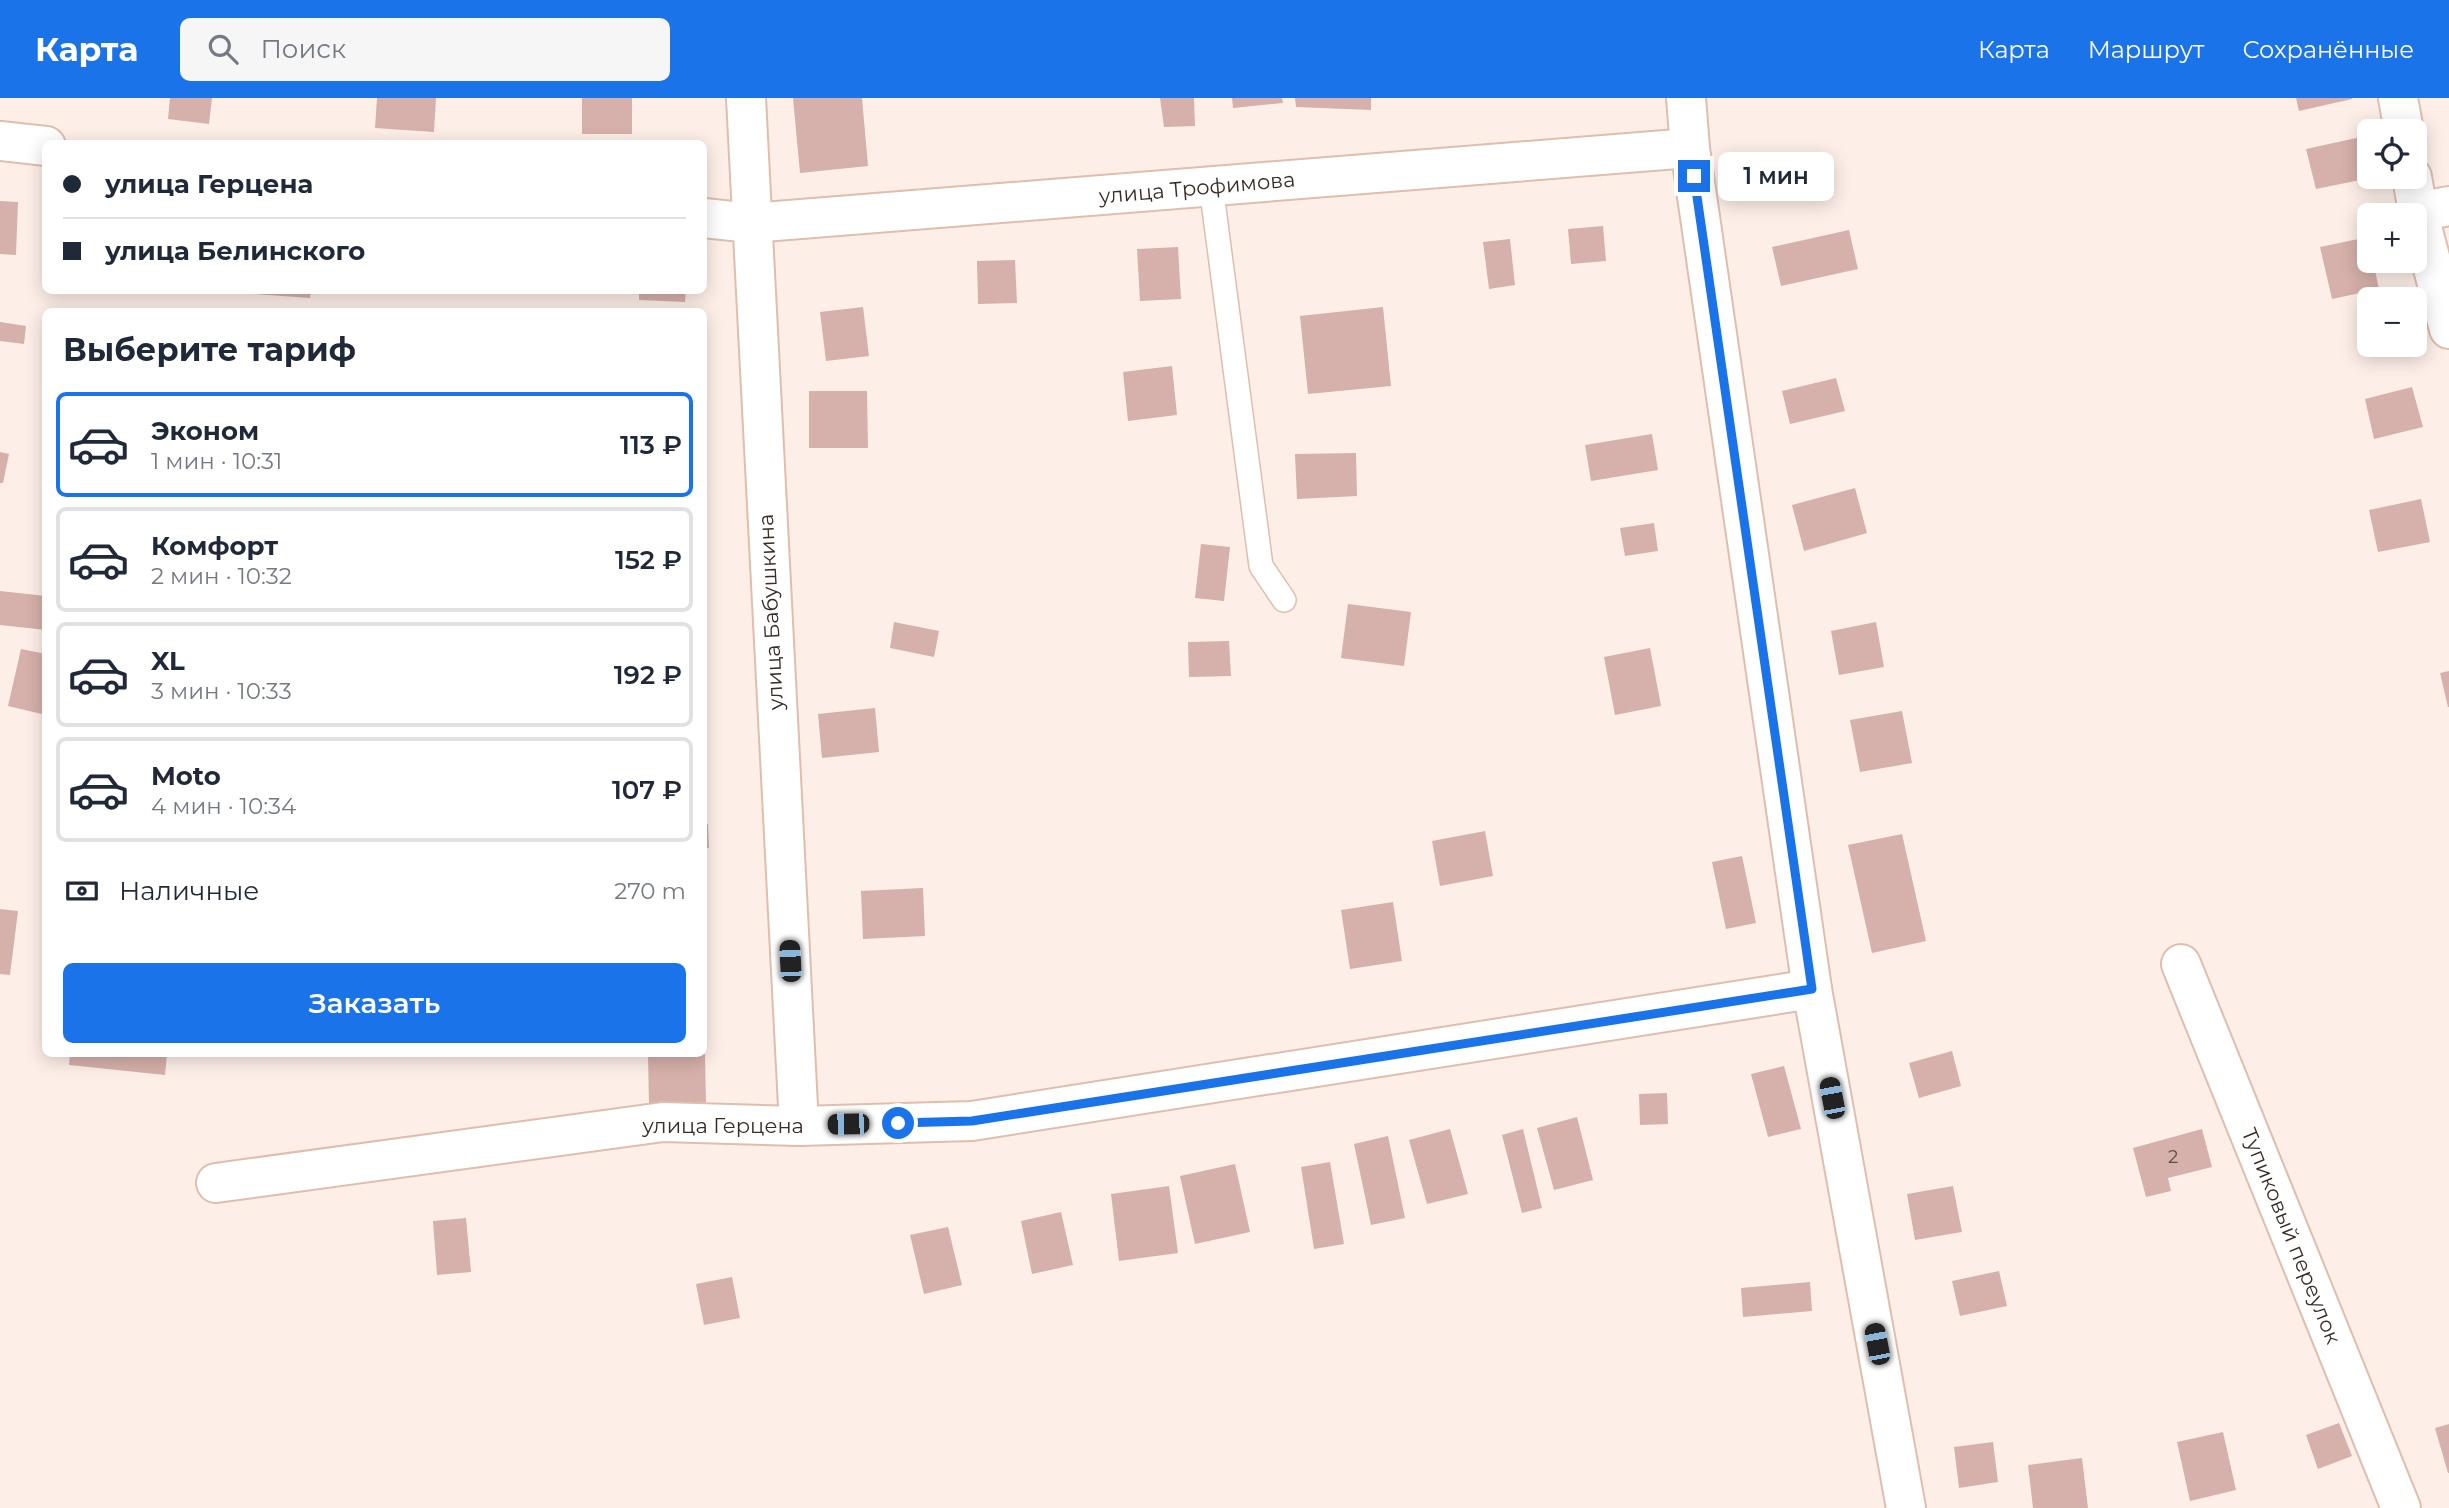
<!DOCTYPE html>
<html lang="ru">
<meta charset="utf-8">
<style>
:root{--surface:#fff;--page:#f6f6f7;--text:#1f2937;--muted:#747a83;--line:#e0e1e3;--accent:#1a73e8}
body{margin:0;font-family:Montserrat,sans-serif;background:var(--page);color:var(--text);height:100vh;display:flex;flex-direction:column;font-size:26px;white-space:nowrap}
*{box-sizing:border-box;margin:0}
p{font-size:23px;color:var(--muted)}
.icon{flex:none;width:38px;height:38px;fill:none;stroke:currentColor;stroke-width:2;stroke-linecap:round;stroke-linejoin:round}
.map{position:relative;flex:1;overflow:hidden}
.details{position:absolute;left:42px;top:210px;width:665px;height:749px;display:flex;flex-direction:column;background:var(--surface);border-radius:10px;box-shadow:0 4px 18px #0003}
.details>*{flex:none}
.hud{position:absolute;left:42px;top:42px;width:665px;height:154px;border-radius:10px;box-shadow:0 4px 18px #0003;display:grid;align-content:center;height:154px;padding:0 21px;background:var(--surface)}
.tools{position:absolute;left:2357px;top:21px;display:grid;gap:14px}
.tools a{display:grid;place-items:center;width:70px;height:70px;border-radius:10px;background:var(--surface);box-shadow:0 4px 18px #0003;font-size:35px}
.end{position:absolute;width:32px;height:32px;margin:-16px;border:9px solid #1a73e8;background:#fff;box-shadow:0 0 0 4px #fff}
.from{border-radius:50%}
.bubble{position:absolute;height:49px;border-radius:10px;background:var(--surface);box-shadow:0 4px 18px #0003;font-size:23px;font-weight:600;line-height:49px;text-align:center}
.car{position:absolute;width:21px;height:42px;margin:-21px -10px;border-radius:9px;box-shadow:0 0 5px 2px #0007;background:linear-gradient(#222 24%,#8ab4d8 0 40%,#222 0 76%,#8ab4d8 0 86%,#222 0)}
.hud b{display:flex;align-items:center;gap:24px;height:66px;font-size:26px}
.hud b+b{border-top:2px solid var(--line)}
.hud i{width:18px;height:18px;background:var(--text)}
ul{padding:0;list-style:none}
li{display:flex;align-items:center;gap:21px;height:105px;margin:0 14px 10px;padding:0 7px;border:4px solid var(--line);border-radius:10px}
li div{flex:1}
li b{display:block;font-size:26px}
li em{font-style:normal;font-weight:600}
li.current{border-color:var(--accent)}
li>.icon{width:63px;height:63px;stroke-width:1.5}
h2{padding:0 21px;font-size:32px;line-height:84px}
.pay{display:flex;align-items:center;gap:18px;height:77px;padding:0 21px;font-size:26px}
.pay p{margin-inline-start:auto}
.action{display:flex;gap:14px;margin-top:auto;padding:14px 21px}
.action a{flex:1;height:80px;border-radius:10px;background:var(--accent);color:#fff;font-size:28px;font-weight:600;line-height:80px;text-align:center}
header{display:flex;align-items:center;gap:42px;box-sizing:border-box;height:98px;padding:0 35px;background:var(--accent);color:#fff}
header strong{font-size:33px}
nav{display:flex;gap:38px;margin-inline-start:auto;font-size:24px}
.search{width:490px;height:63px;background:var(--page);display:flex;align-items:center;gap:18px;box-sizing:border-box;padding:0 24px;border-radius:10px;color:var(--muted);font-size:26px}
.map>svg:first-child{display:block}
.building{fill:#d6b0aa}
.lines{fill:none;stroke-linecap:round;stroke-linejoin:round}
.lane-casing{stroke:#dfbead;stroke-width:26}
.street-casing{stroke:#dfbead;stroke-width:42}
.lane{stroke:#fff;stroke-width:23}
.street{stroke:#fff;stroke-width:38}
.route{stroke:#1a73e8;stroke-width:9}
.labels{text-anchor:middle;stroke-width:5;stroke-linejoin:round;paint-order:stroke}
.number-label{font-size:18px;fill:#604d46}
.street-label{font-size:21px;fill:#392c25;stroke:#fff}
</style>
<header>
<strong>Карта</strong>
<div class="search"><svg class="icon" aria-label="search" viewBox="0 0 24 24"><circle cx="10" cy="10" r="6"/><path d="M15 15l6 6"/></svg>Поиск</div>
<nav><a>Карта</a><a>Маршрут</a><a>Сохранённые</a></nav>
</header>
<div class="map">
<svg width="2449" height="1410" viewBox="0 0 2449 1410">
<rect width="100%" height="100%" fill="#fdefe8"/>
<g class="building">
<path d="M170 0H212L209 26 168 21Z"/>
<path d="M377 0H436L434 34 375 30Z"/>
<rect x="582" y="0" width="50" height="36"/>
<path d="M793 0H862L868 68 800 75Z"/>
<path d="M1160 0H1194L1195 28 1164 29Z"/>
<path d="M1232 0H1282L1283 5 1233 10Z"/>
<path d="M1295 0H1371V12L1296 9Z"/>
<path d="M2296 0H2352V1L2299 13Z"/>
<path d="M2370 37V80L2316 91 2306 51Z"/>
<path d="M0 103 18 104 16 157 0 156Z"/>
<path d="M1603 128 1606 163 1571 166 1568 131Z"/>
<path d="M1849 132 1858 171 1781 188 1772 149Z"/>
<path d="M2368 139 2370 163H2373L2379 191 2332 201 2320 149Z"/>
<path d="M1510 141 1515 187 1489 191 1483 144Z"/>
<path d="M1178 149 1181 201 1140 203 1137 151Z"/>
<path d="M1015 162 1017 205 978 206 977 163Z"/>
<path d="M243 192H311L310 200 242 195Z"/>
<path d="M639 192H686L685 204 639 202Z"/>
<path d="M863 209 869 258 826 263 820 214Z"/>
<path d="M1383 209 1391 288 1308 296 1300 218Z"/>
<path d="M0 224 26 228 24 246 0 243Z"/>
<path d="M1172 268 1177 317 1128 323 1123 274Z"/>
<path d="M1836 280 1845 313 1790 326 1782 293Z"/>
<path d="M2412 289 2423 329 2374 341 2365 301Z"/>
<path d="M809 293H867L868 350H809Z"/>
<path d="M1652 336 1658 372 1591 383 1585 347Z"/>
<path d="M0 354 9 356 3 385H0Z"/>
<path d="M1356 355 1357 398 1297 401 1295 356Z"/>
<path d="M1855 390 1867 435 1804 453 1792 407Z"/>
<path d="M2421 401 2430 444 2378 454 2369 412Z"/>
<path d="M1654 425 1658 453 1625 458 1620 430Z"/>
<path d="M1201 446 1230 449 1224 503 1195 500Z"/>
<path d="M0 493 46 498V532L0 527Z"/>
<path d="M1348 506 1411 514 1404 568 1341 560Z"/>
<path d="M894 524 939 533 934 559 890 550Z"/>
<path d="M1876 524 1884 569 1839 577 1831 533Z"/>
<path d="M1229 543 1231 578 1189 579 1188 544Z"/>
<path d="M1650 550 1661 608 1615 617 1604 559Z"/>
<path d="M21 551 46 556V617L8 608Z"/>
<path d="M2449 573V609H2448L2440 575Z"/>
<path d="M875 610 879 654 822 660 818 616Z"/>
<path d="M1902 613 1912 665 1860 674 1850 622Z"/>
<path d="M704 726H708L709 750H704Z"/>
<path d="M1485 733 1493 778 1440 788 1432 743Z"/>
<path d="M1902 736 1926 843 1872 855 1848 747Z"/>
<path d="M1742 758 1756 825 1726 831 1712 764Z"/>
<path d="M923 790 925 838 863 841 861 793Z"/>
<path d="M1393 804 1402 863 1350 871 1341 812Z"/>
<path d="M0 811 18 813 10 877 0 876Z"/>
<path d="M1952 953 1961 988 1919 1000 1909 965Z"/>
<path d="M70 956H167L165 977 69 967Z"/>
<path d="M648 956H705L706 1007 649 1008Z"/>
<path d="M1784 968 1801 1031 1768 1039 1751 976Z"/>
<path d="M1667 995 1668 1026 1640 1027 1639 996Z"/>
<path d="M1577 1019 1593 1082 1554 1092 1537 1030Z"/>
<path d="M1450 1031 1468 1096 1427 1106 1409 1042Z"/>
<path d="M1523 1031 1542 1110 1522 1115 1502 1037Z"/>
<path d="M2202 1031 2212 1069 2168 1080 2171 1093 2146 1099 2133 1050Z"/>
<path d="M1388 1038 1405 1120 1371 1127 1354 1046Z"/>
<path d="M1330 1064 1344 1146 1314 1151 1301 1069Z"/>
<path d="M1235 1066 1250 1134 1195 1146 1180 1078Z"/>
<path d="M1169 1088 1178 1155 1119 1163 1111 1096Z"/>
<path d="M1953 1088 1962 1134 1915 1142 1907 1096Z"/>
<path d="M1061 1114 1073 1167 1032 1176 1021 1123Z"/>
<path d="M466 1120 471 1174 437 1177 433 1123Z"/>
<path d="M948 1129 962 1187 924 1196 910 1137Z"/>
<path d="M1999 1173 2007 1208 1960 1218 1952 1183Z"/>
<path d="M732 1179 740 1220 704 1227 696 1186Z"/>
<path d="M1810 1184 1812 1213 1743 1219 1741 1190Z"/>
<path d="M2339 1325 2352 1358 2318 1371 2306 1337Z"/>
<path d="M2449 1326V1375H2448L2435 1330Z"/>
<path d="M2223 1334 2236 1392 2190 1403 2177 1344Z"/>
<path d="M1993 1344 1998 1384 1959 1390 1954 1349Z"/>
<path d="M2082 1360 2088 1410H2033L2028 1367Z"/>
</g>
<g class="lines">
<g class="lane-casing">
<path id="lane" d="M1211 88 1261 468 1284 502"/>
</g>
<g class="street-casing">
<g id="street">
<path d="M746 0 799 1028"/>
<path d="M1686 0 1690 50 1812 891 1906 1410"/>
<path d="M2398 0 2404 33"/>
<path d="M0 43 46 48"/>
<path d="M2412 79 2418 114 2449 231"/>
<path d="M2418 114 2449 108"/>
<path d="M704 120 751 125 1690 50"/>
<path d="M2181 866 2401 1410"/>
<path d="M216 1085 663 1024 799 1028 972 1023 1812 891"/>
</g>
</g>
<use href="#lane" class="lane"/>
<use href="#street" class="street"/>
</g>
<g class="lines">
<path class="route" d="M898 1025 972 1023 1812 891 1694 78"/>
</g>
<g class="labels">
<g class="number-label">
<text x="2173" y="1065">2</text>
</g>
<g class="street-label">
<text transform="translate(1197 90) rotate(-5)" y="7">улица Трофимова</text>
<text transform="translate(771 514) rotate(-93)" y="7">улица Бабушкина</text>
<text x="723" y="1035">улица Герцена</text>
<text transform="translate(2291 1138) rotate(68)" y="7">Тупиковый переулок</text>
</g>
</g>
</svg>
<div class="tools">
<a><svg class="icon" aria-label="locate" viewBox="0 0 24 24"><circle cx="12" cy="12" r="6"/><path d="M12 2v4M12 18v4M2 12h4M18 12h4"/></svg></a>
<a>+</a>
<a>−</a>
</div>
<i class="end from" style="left:898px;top:1025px"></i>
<i class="end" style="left:1694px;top:78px"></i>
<div class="bubble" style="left:1718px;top:54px;width:116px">1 мин</div>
<i class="car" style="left:790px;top:863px;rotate:357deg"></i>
<i class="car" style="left:1832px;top:1000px;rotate:349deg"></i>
<i class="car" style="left:848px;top:1026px;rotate:269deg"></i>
<i class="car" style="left:1877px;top:1246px;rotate:349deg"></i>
<div class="hud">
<b><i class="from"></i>улица Герцена</b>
<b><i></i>улица Белинского</b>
</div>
<section class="details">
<h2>Выберите тариф</h2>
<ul>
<li class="current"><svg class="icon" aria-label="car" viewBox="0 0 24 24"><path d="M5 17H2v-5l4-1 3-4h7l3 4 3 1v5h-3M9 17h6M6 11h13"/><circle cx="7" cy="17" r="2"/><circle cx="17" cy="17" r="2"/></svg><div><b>Эконом</b><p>1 мин · 10:31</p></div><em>113 ₽</em></li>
<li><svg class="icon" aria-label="car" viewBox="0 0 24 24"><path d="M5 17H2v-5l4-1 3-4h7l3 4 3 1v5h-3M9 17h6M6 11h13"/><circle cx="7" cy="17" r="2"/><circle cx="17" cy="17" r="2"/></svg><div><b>Комфорт</b><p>2 мин · 10:32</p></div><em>152 ₽</em></li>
<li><svg class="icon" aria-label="car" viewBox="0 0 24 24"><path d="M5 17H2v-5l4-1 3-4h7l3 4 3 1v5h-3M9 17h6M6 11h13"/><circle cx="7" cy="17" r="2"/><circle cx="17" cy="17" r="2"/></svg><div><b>XL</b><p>3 мин · 10:33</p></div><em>192 ₽</em></li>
<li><svg class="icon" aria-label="car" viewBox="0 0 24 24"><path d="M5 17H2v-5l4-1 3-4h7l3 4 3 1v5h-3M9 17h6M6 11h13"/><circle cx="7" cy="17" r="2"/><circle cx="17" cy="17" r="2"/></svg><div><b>Moto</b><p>4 мин · 10:34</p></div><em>107 ₽</em></li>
</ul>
<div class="pay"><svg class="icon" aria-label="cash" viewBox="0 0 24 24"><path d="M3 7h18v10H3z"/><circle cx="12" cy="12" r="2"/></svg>Наличные<p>270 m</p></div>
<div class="action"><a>Заказать</a></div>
</section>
</div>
